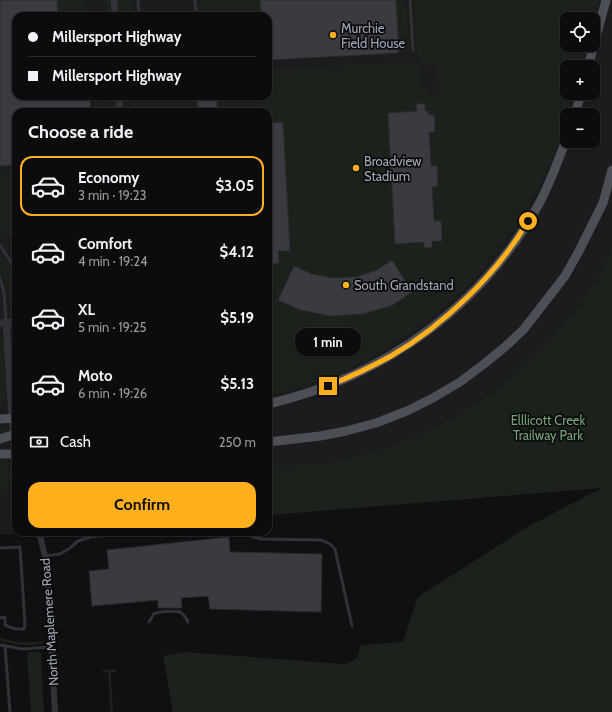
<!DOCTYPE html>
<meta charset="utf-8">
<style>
:root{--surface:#0c0c0e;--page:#151517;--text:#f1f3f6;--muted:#9a9b9e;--line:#2c2c2e;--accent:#ffb01c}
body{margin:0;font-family:Cabin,sans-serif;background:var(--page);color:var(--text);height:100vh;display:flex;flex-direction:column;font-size:15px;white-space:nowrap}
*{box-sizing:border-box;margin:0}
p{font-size:13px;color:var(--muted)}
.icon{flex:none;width:22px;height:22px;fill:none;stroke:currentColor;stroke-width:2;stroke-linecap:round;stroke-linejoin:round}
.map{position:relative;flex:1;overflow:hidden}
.side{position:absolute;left:12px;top:108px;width:260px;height:428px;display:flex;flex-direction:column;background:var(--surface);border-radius:12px;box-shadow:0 1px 3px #0004,0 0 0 1px var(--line)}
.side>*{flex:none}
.guide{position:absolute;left:12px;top:12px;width:260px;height:88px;border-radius:12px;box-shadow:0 1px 3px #0004,0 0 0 1px var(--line);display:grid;align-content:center;height:88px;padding:0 16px;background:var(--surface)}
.tools{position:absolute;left:560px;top:12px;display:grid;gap:8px}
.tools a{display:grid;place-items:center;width:40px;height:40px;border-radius:8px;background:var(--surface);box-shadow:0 1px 3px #0004,0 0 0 1px var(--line);font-size:20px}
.end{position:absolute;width:18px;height:18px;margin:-9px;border:5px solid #ffb01c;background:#111;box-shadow:0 0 0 2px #111}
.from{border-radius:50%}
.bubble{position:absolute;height:28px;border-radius:12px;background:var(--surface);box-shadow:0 1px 3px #0004,0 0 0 1px var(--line);font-size:13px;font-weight:700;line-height:28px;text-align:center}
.guide b{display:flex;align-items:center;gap:14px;height:38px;font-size:15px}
.guide b+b{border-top:1px solid var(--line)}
.guide i{width:10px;height:10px;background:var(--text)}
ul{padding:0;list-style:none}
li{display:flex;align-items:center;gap:12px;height:60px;margin:0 8px 6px;padding:0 8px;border:2px solid transparent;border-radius:12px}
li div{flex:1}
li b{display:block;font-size:15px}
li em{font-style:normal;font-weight:700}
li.current{border-color:var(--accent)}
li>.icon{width:36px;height:36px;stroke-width:1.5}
h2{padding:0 16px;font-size:18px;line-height:48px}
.pay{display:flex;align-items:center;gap:10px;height:44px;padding:0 16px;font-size:15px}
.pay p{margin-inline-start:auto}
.primary-button{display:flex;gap:8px;margin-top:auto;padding:8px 16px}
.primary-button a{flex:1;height:46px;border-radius:12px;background:var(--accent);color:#111;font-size:16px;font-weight:700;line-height:46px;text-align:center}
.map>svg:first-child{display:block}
.built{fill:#1c1c1f;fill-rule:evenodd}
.green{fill:#1a221b}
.building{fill:#3a3b40;stroke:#2a2a2e}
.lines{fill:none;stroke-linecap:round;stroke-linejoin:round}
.service{stroke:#313237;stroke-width:3}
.minor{stroke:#313237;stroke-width:6}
.tertiary{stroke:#313237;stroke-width:7}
.primary{stroke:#4d4f57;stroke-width:9}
.route{stroke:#ffb01c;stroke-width:5}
.poi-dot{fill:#ffb01c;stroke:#0b0b0d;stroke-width:1.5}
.labels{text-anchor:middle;stroke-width:3.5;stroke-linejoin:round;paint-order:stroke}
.poi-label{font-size:13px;fill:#a0a7b4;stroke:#0b0b0d;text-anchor:start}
.park-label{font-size:13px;fill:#75a277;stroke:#0b0b0d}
.street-label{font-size:13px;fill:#a0a7b4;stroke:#0b0b0d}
</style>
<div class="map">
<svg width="612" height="712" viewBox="0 0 612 712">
<rect width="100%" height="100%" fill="#101012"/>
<path class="built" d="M0 0H612V487L268 515V112H16V532H48L0 535ZM16 16H268V96H16ZM567 19H593V45H567ZM567 67H593V93H567ZM567 115H593V141H567Z"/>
<g class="green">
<path d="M57 0H86V16H58Z"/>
<path d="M106 0H110L111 16H107Z"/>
<path d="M118 0H133L134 16H119Z"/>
<path d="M200 0H260L261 16H201Z"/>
<path d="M396 0H406L410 52 399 53Z"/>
<path d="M414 0H599L593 21V19H567V45H587L581 67H567V93H574C566 121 557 149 545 175 491 287 389 368 268 396V363H270L268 323V112H217V96H268V70L418 61 421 85C426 88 427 92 428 97H439L437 65 423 66C413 55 415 15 414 0Z"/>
<path d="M93 96H106L107 112H92V107L94 106Z"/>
<path d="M109 96H115L116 112H110Z"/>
<path d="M123 96H128L129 112H124Z"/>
<path d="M131 96H197V112H132Z"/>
<path d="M16 169V246L9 237 0 227V170Z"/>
<path d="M0 232 13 248 10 250 0 237Z"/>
<path d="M612 247V712H173L163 656 184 652 346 664 357 658 361 645 403 642 418 597 527 527 602 488 268 515V467L325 463 340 461 390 447 442 424 486 398 542 348 577 308 597 280Z"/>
<path d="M0 251C7 260 13 271 16 282 17 291 16 300 16 308L10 309 7 287 0 268Z"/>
<path d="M16 333V386H14L11 334Z"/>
<path d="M0 336 3 337 6 394 5 400 0 407Z"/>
<path d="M0 426 11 427 10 433 0 436Z"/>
<path d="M0 460C18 463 10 487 0 494Z"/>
<path d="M0 637C14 644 30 642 45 641 36 649 10 644 0 640Z"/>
<path d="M30 652H40L41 654 44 712H31L27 655Z"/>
<path d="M115 669 117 670 116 672H111L113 712H110L108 672 103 673 102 670Z"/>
</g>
<g class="building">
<path d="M0 0H57L58 16H16V96H90L91 112H16V165L0 166Z"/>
<path d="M260 0H396L399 53 268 60V16H261Z"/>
<path d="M197 96H217V112H198Z"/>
<path d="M416 104H425V111H428L429 115H434L435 132H429L431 166H437L438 186 432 187 434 221H441L442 241H432V247L424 248V242L395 244 388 113 417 111Z"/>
<path d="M283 122 290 251H278L279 263 268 264V123Z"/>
<path d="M392 260 412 292 393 305 363 314 331 316 300 310 278 300 294 266 312 274 333 278 356 277 377 270Z"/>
<path d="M229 537 230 552 322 554 321 612 210 609 208 596 181 598 182 608H158V600L92 606 89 571 109 569 107 550Z"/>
</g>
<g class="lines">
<g class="service">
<path d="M138 0 139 16"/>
<path d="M195 0 196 16"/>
<path d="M410 0 413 50"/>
<path d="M0 245 9 259 16 272"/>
<path d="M0 278 4 293 6 322"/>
<path d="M242 532 253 537 262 539 321 540 330 544 335 549 352 626"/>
<path d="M0 548 20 547 25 624 24 629C17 630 12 628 5 625V617L0 618"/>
<path d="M45 556 60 554 70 548 78 541 90 537 138 532"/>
<path d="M149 622C151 619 152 616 154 614 158 611 176 611 180 612 184 614 186 618 188 622"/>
<path d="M0 645 22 649 52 647"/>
<path d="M5 646 10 712"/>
</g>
<path class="minor" d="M39 532 45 556 47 567 55 712"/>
<g class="tertiary">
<path d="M114 0 115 16"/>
<path d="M119 96 120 112"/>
<path d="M6 322 12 418 16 451"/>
<path d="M0 323 16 322"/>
</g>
<g class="primary">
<path d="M588 67 606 0"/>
<path d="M575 115 581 93"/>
<path d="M268 404C384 377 483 306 540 202 551 181 559 159 567 137"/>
<path d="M0 419 16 418"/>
<path d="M0 439 16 434"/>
<path d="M268 442 320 436 346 431 376 423 407 411 433 398 460 382 484 364 506 346 524 329 565 276 579 251 603 203 612 170"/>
<path d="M0 454H16"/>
</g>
</g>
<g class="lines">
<path class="route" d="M328 386C350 377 371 367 391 356 443 326 498 273 528 221"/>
</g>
<g class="poi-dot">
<circle cx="333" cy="35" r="4"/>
<circle cx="356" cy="168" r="4"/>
<circle cx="346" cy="285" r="4"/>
</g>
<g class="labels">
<g class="poi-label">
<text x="341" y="33">Murchie<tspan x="341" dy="15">Field House</tspan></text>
<text x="364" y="166">Broadview<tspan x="364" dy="15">Stadium</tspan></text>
<text x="354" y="290">South Grandstand</text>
</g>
<g class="park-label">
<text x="548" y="425">Elllicott Creek<tspan x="548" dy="15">Trailway Park</tspan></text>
</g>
<g class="street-label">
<text transform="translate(49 622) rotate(-94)" y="5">North Maplemere Road</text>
</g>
</g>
</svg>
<div class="tools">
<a><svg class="icon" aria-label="locate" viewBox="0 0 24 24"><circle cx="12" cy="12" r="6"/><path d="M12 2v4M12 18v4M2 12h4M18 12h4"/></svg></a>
<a>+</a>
<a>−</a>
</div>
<i class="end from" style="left:528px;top:221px"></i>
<i class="end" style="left:328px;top:386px"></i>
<div class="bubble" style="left:295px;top:328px;width:66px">1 min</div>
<div class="guide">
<b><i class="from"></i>Millersport Highway</b>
<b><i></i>Millersport Highway</b>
</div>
<section class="side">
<h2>Choose a ride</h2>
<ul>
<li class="current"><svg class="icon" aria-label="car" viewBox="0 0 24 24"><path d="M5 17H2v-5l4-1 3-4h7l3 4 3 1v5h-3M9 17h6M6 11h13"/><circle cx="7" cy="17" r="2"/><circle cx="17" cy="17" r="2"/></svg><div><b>Economy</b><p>3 min · 19:23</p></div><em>$3.05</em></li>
<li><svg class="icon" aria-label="car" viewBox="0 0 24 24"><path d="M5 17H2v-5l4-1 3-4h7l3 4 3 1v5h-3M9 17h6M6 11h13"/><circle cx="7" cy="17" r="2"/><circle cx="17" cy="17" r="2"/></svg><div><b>Comfort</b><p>4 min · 19:24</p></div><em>$4.12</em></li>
<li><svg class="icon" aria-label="car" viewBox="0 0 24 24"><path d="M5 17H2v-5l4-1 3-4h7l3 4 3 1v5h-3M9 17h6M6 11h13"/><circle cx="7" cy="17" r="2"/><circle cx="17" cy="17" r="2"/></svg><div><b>XL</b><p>5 min · 19:25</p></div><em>$5.19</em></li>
<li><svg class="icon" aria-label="car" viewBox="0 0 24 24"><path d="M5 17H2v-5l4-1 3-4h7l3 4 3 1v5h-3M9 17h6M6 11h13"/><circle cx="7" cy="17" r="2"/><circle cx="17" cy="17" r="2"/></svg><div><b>Moto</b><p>6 min · 19:26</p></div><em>$5.13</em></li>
</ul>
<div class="pay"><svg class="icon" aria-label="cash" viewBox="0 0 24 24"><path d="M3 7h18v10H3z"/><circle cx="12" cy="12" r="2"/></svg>Cash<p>250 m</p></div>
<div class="primary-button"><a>Confirm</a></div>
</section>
</div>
